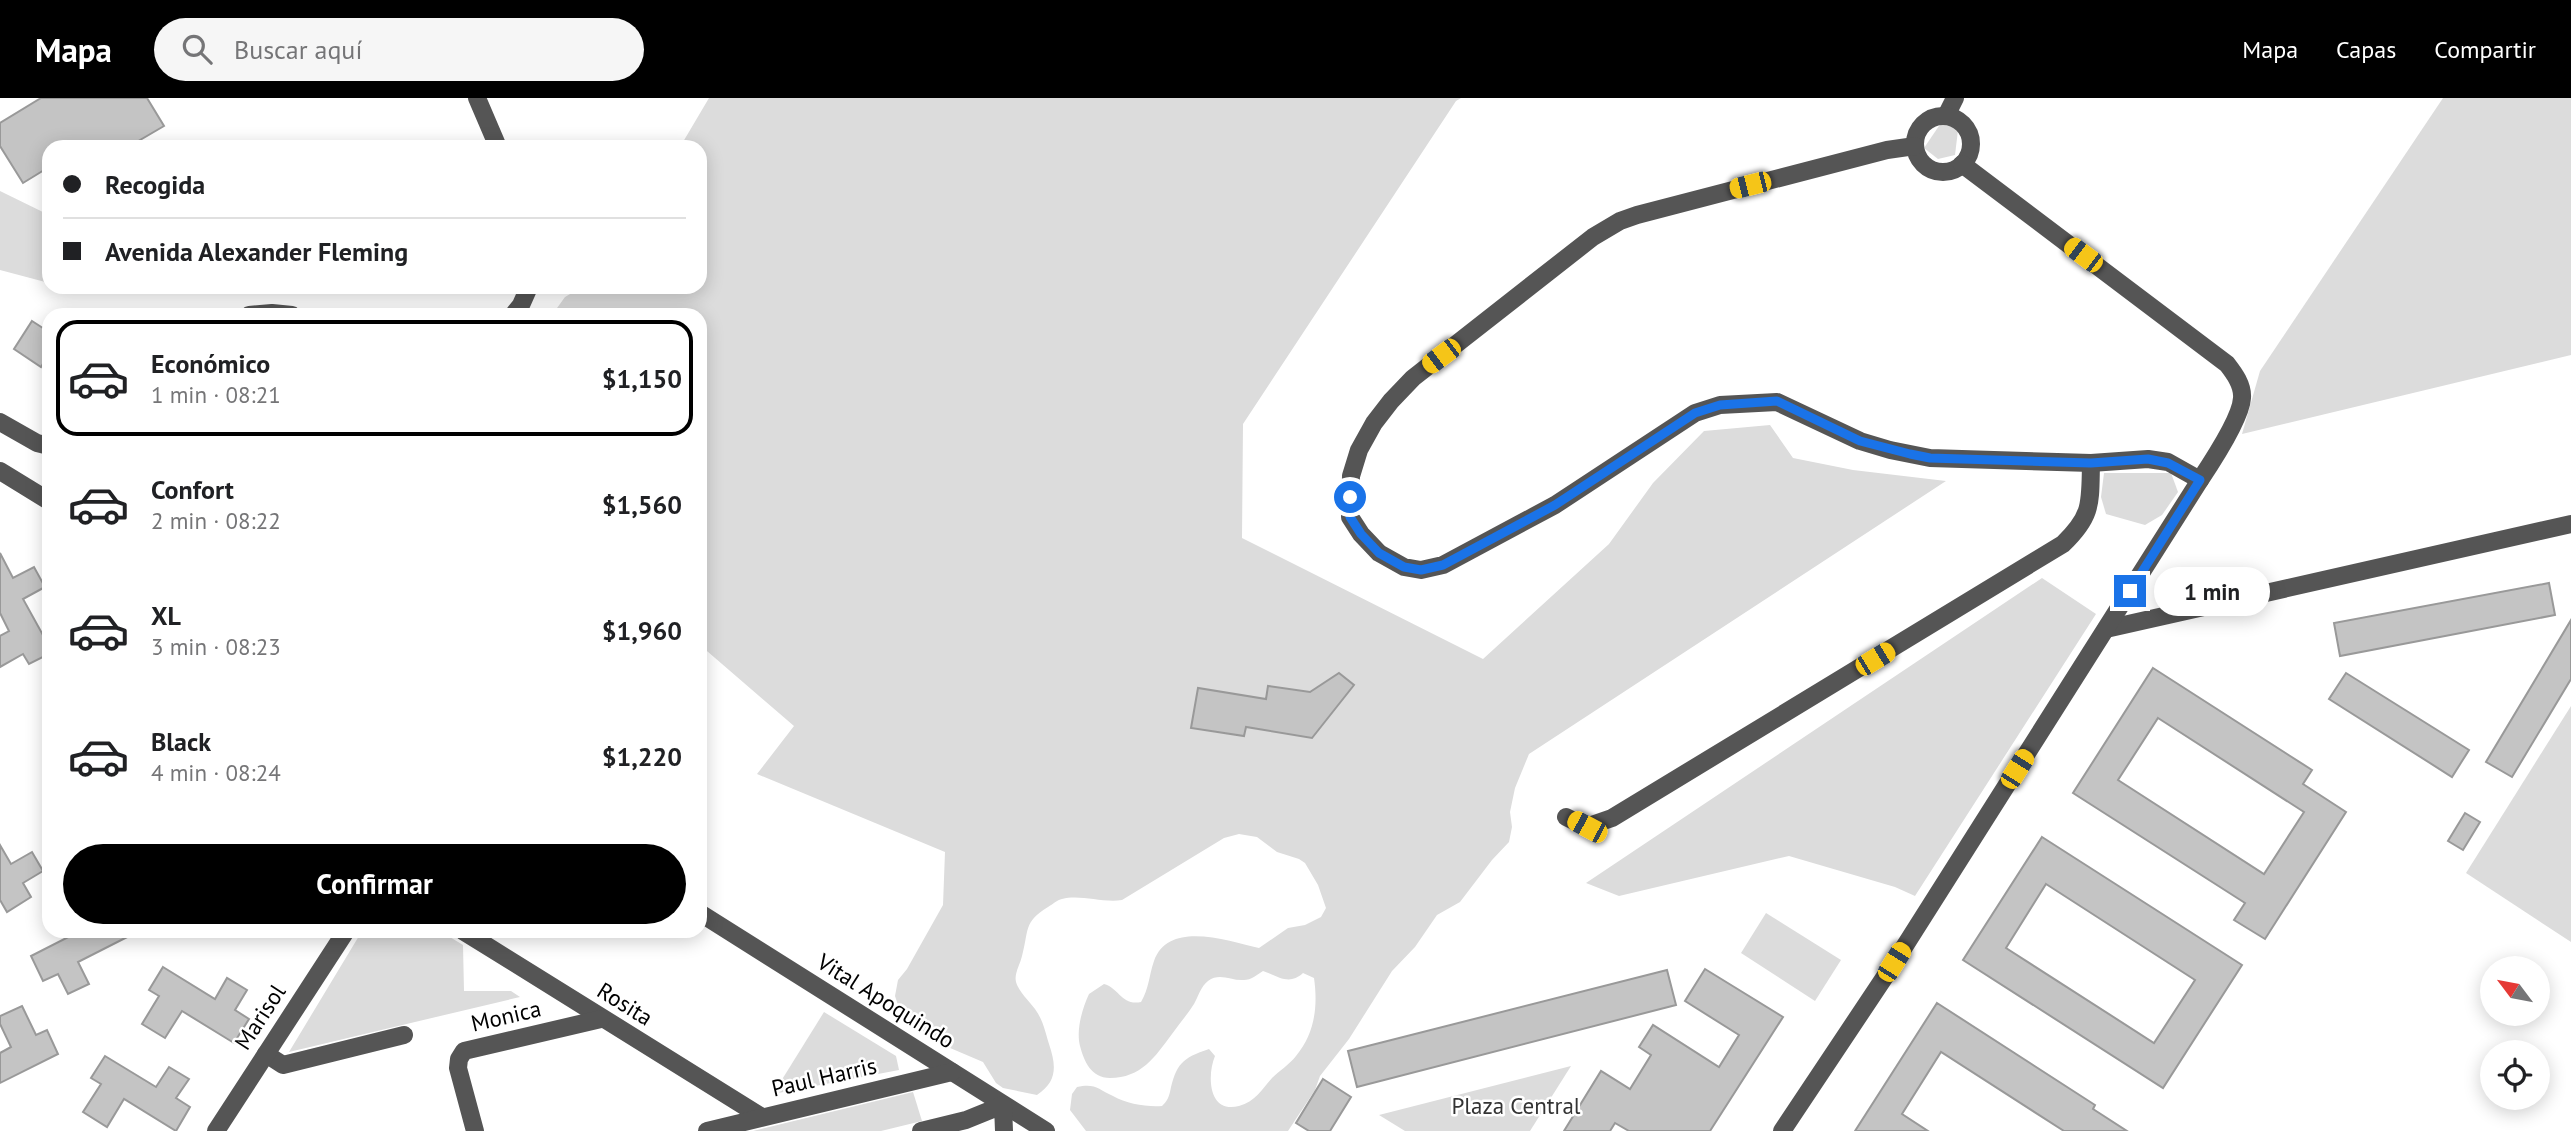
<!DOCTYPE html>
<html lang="es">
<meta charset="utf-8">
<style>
:root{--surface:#fff;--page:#f6f6f6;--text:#202124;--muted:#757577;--line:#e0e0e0;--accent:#000}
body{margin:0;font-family:"PT Sans",sans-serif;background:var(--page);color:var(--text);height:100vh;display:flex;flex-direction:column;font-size:26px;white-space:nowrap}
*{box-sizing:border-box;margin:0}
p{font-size:23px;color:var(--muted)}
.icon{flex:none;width:38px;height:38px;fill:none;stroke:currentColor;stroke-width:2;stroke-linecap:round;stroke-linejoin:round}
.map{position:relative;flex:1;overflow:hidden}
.drawer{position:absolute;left:42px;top:210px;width:665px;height:630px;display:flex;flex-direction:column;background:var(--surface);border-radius:21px;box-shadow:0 4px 18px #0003}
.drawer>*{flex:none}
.hud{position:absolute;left:42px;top:42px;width:665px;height:154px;border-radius:21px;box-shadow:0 4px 18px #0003;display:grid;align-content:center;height:154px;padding:0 21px;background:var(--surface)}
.needle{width:46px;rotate:302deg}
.tools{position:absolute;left:2480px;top:858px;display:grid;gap:14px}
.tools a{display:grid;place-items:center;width:70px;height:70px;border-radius:50%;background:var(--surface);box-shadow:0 4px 18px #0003;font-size:35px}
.end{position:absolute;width:32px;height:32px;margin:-16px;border:9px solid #1a73e8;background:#fff;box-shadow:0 0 0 4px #fff}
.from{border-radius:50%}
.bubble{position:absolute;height:49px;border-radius:24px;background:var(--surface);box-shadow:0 4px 18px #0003;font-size:23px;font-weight:800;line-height:49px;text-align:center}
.car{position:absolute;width:21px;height:42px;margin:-21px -10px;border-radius:9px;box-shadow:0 0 5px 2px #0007;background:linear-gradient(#f5c518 24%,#345 0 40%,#f5c518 0 76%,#345 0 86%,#f5c518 0)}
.hud b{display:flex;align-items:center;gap:24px;height:66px;font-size:26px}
.hud b+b{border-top:2px solid var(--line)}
.hud i{width:18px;height:18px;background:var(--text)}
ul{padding:12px 0 0;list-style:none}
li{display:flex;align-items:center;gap:21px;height:116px;margin:0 14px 10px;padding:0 7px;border:4px solid transparent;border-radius:21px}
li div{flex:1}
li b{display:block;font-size:26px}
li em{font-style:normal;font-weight:800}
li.active{border-color:var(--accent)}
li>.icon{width:63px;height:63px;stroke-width:1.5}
.cta{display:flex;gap:14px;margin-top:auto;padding:14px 21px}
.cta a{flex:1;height:80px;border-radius:42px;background:var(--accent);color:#fff;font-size:28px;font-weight:800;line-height:80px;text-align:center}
header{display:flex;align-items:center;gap:42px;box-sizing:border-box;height:98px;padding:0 35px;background:var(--accent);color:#fff}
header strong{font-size:33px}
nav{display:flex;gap:38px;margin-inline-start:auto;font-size:24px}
.search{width:490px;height:63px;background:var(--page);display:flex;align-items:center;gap:18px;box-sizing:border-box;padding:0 24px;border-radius:38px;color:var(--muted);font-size:26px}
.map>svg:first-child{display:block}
.green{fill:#dcdcdc}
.building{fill:#c4c4c4;stroke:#999;stroke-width:2;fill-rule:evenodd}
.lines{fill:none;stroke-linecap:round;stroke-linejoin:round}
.minor{stroke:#555;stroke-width:18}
.route{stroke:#1a73e8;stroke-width:9}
.labels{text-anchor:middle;stroke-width:5;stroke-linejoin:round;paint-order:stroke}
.street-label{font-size:23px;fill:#000;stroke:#fff}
.park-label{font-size:23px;fill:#333;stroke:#fff}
</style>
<header>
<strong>Mapa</strong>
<div class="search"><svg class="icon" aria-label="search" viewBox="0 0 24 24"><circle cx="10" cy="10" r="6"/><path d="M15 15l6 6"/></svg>Buscar aquí</div>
<nav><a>Mapa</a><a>Capas</a><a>Compartir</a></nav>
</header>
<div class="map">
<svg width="2571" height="1033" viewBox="0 0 2571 1033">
<rect width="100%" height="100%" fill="#fff"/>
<g class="green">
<path d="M709 0H1461L1456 3 1243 326 1242 440 1483 561 1609 446 1653 385 1704 333 1770 327 1793 360 1853 372 1946 383 1529 656 1515 690 1510 714 1512 729 1509 744 1492 762 1460 804 1437 817 1415 849 1392 873 1349 941 1320 978 1315 992 1288 1033H1086L1070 1012 1072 996 1077 989C1095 985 1098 991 1113 998 1127 1006 1146 1009 1162 1008 1167 1003 1168 1001 1170 994 1176 966 1182 960 1209 951L1215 958C1207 977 1208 1016 1239 1008 1255 1004 1262 991 1272 980 1280 972 1289 967 1296 958 1315 935 1318 908 1314 880L1303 875C1289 888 1278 878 1263 873 1257 877 1251 882 1244 882 1231 883 1220 874 1208 883 1201 888 1198 899 1194 906 1187 917 1179 926 1172 936 1155 959 1141 980 1110 980 1091 980 1084 963 1080 948 1076 932 1082 911 1089 896L1104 886C1119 890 1122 908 1141 904 1149 891 1149 877 1154 863 1169 821 1230 844 1259 850L1288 830 1305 827 1321 819 1326 810 1318 787 1305 765 1299 761 1277 754 1257 739 1239 736 1224 740 1122 802C1102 805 1080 796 1062 801 1057 802 1053 806 1048 809 1023 824 1029 833 1022 858 1020 867 1014 875 1016 884 1019 894 1029 903 1035 911 1043 922 1045 933 1049 946 1056 967 1058 983 1037 997L1003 990 996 985 983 964 929 941 914 921 900 913 895 898 898 882 907 871 943 807 945 754 757 676 794 628 700 547V217H552L565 199 582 189H700V49H680Z"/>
<path d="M2443 0H2571V257L2242 336 2260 273Z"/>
<path d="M1943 22 1958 32 1955 57 1938 61 1924 50Z"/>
<path d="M0 93 49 117V185L0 172Z"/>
<path d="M2104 375H2171L2178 394 2162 417 2145 427 2106 416 2101 399Z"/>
<path d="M2042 480 2096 516 1915 798 1895 789 1789 758 1619 798 1586 785Z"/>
<path d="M2571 608V844L2466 775Z"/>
<path d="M1766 815 1841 862 1815 903 1741 855Z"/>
<path d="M362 833H440L463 847 464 893H511L520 899 289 954Z"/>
<path d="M824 914 896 958 899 972 773 996Z"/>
<path d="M1571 968 1530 1033H1405L1379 1017Z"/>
<path d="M913 994 922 1023 881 1033H753Z"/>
</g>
<g class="building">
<path d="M41 0H147L164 28 128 49H49V69L23 85 0 48V25Z"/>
<path d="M32 223 49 234V256L41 269 14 251Z"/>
<path d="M0 455 13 480 34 469 45 489 23 501 49 548V556L29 566 23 556 0 569V538L9 533 0 515Z"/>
<path d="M2549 485 2555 517 2340 558 2334 525Z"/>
<path d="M2571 522V581L2512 679 2486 664Z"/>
<path d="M2153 570 2312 672 2303 686 2346 714 2265 841 2234 822 2245 805 2073 695ZM2158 620 2304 714 2264 776 2118 682Z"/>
<path d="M1339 575 1354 587 1312 640 1246 629 1244 638 1191 630 1198 590 1266 601 1268 588 1310 594Z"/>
<path d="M2346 575 2469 652 2452 679 2329 601Z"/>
<path d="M2465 715 2480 724 2463 752 2448 743Z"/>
<path d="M2042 739 2242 867 2163 990 1963 862ZM2046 786 2195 882 2154 945 2006 850Z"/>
<path d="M0 747 11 766 32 754 43 773 23 785 31 799 7 814 0 802Z"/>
<path d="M80 833H139L78 864 89 886 68 896 58 876 43 883 31 858Z"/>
<path d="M163 869 215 901 227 880 247 892 235 912 249 921 234 945 182 913 165 940 142 926 159 898 149 892Z"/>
<path d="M1705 871 1783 919 1710 1033H1629L1615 1025 1610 1033H1564L1601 973 1630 991 1651 957 1639 949 1653 927 1719 969 1739 937 1685 903Z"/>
<path d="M1667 872 1676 907 1357 989 1348 953Z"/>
<path d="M1937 905 2095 1007 2093 1011 2127 1033H2064L1941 954 1902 1016 1928 1033H1855Z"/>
<path d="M22 908 36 937 47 932 58 956 0 985V955L11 949 0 926V918Z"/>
<path d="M105 958 156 989 169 969 189 981 176 1000 190 1009 176 1033 124 1001 107 1029 83 1014 101 986 91 980Z"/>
<path d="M1323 981 1351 999 1330 1033H1309L1296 1025Z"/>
</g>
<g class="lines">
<g class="minor">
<path d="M477 0 498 49"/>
<path d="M1946 18 1955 0"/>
<circle cx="1943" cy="46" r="28"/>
<path d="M1915 48 1887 52 1637 117 1620 123 1593 139 1413 280 1391 303 1374 325 1359 352 1351 378 1350 419 1361 436 1379 455 1404 469 1421 472 1443 467 1555 407 1695 315 1720 307 1777 304 1860 343 1890 352 1930 360 2091 365 2148 361 2168 364 2200 382"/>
<path d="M249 217 272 215 292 217"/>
<path d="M513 217 521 207 529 189"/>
<path d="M0 324 37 345 49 348"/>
<path d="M0 373 49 403"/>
<path d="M2106 531 2571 426"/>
<path d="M1566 719 1586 729 1612 720 2063 446C2093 417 2090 405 2091 365"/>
<path d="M700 815 1046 1033"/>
<path d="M463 833 762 1019"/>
<path d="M266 956 283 967 404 937"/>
<path d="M216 1033 346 833"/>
<path d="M475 1033 458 970 459 961 464 953 601 921"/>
<path d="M707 1033 952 974"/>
<path d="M921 1033 966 1022 1003 1007 1004 1033"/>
<path d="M1782 1033 1894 865 2200 382C2212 364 2241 320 2242 300 2243 287 2234 275 2227 266L1962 66"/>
</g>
</g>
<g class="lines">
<path class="route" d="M1350 399V419L1361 436 1379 455 1404 469 1421 472 1443 467 1555 407 1695 315 1720 307 1777 303 1860 343 1910 356 1930 360 2091 365 2148 361 2168 365 2200 382 2130 493"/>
</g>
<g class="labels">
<g class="street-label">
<text transform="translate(886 903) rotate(32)" y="8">Vital Apoquindo</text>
<text transform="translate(625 906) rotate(32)" y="8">Rosita</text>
<text transform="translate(506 918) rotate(-13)" y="8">Monica</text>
<text transform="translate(260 919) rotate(-57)" y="8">Marisol</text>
<text transform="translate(824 979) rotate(-13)" y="8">Paul Harris</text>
</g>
<g class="park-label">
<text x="1516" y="1016">Plaza Central</text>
</g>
</g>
</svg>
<div class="tools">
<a><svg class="needle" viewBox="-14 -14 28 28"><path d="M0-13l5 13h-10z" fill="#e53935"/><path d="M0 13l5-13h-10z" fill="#757577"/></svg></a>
<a><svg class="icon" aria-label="locate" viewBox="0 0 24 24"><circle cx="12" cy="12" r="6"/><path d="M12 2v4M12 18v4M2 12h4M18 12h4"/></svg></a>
</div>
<i class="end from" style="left:1350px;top:399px"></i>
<i class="end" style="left:2130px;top:493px"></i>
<div class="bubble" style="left:2154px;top:469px;width:116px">1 min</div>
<i class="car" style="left:1750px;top:87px;rotate:256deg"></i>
<i class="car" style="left:2083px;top:157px;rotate:307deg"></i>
<i class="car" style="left:1441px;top:258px;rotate:233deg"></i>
<i class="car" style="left:1875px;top:561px;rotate:59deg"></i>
<i class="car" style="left:2017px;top:671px;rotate:32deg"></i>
<i class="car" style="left:1587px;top:729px;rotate:298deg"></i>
<i class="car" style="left:1894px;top:864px;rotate:32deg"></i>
<div class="hud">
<b><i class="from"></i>Recogida</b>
<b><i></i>Avenida Alexander Fleming</b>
</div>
<section class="drawer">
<ul>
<li class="active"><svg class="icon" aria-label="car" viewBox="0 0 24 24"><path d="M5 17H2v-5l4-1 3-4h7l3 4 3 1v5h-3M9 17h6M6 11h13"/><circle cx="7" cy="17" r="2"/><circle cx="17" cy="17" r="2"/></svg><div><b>Económico</b><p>1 min · 08:21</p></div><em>$1,150</em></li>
<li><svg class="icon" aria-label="car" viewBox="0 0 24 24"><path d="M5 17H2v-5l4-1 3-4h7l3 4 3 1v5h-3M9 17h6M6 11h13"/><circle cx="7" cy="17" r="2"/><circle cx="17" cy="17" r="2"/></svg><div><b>Confort</b><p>2 min · 08:22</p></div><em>$1,560</em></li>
<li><svg class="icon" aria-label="car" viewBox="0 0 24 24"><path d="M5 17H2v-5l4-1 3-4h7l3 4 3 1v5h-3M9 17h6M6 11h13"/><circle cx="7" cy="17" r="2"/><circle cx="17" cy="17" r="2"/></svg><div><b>XL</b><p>3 min · 08:23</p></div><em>$1,960</em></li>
<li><svg class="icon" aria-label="car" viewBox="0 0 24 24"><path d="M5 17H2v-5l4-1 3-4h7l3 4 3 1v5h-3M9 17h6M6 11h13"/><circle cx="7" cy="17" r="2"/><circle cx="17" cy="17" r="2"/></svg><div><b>Black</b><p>4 min · 08:24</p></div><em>$1,220</em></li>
</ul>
<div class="cta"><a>Confirmar</a></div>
</section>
</div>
